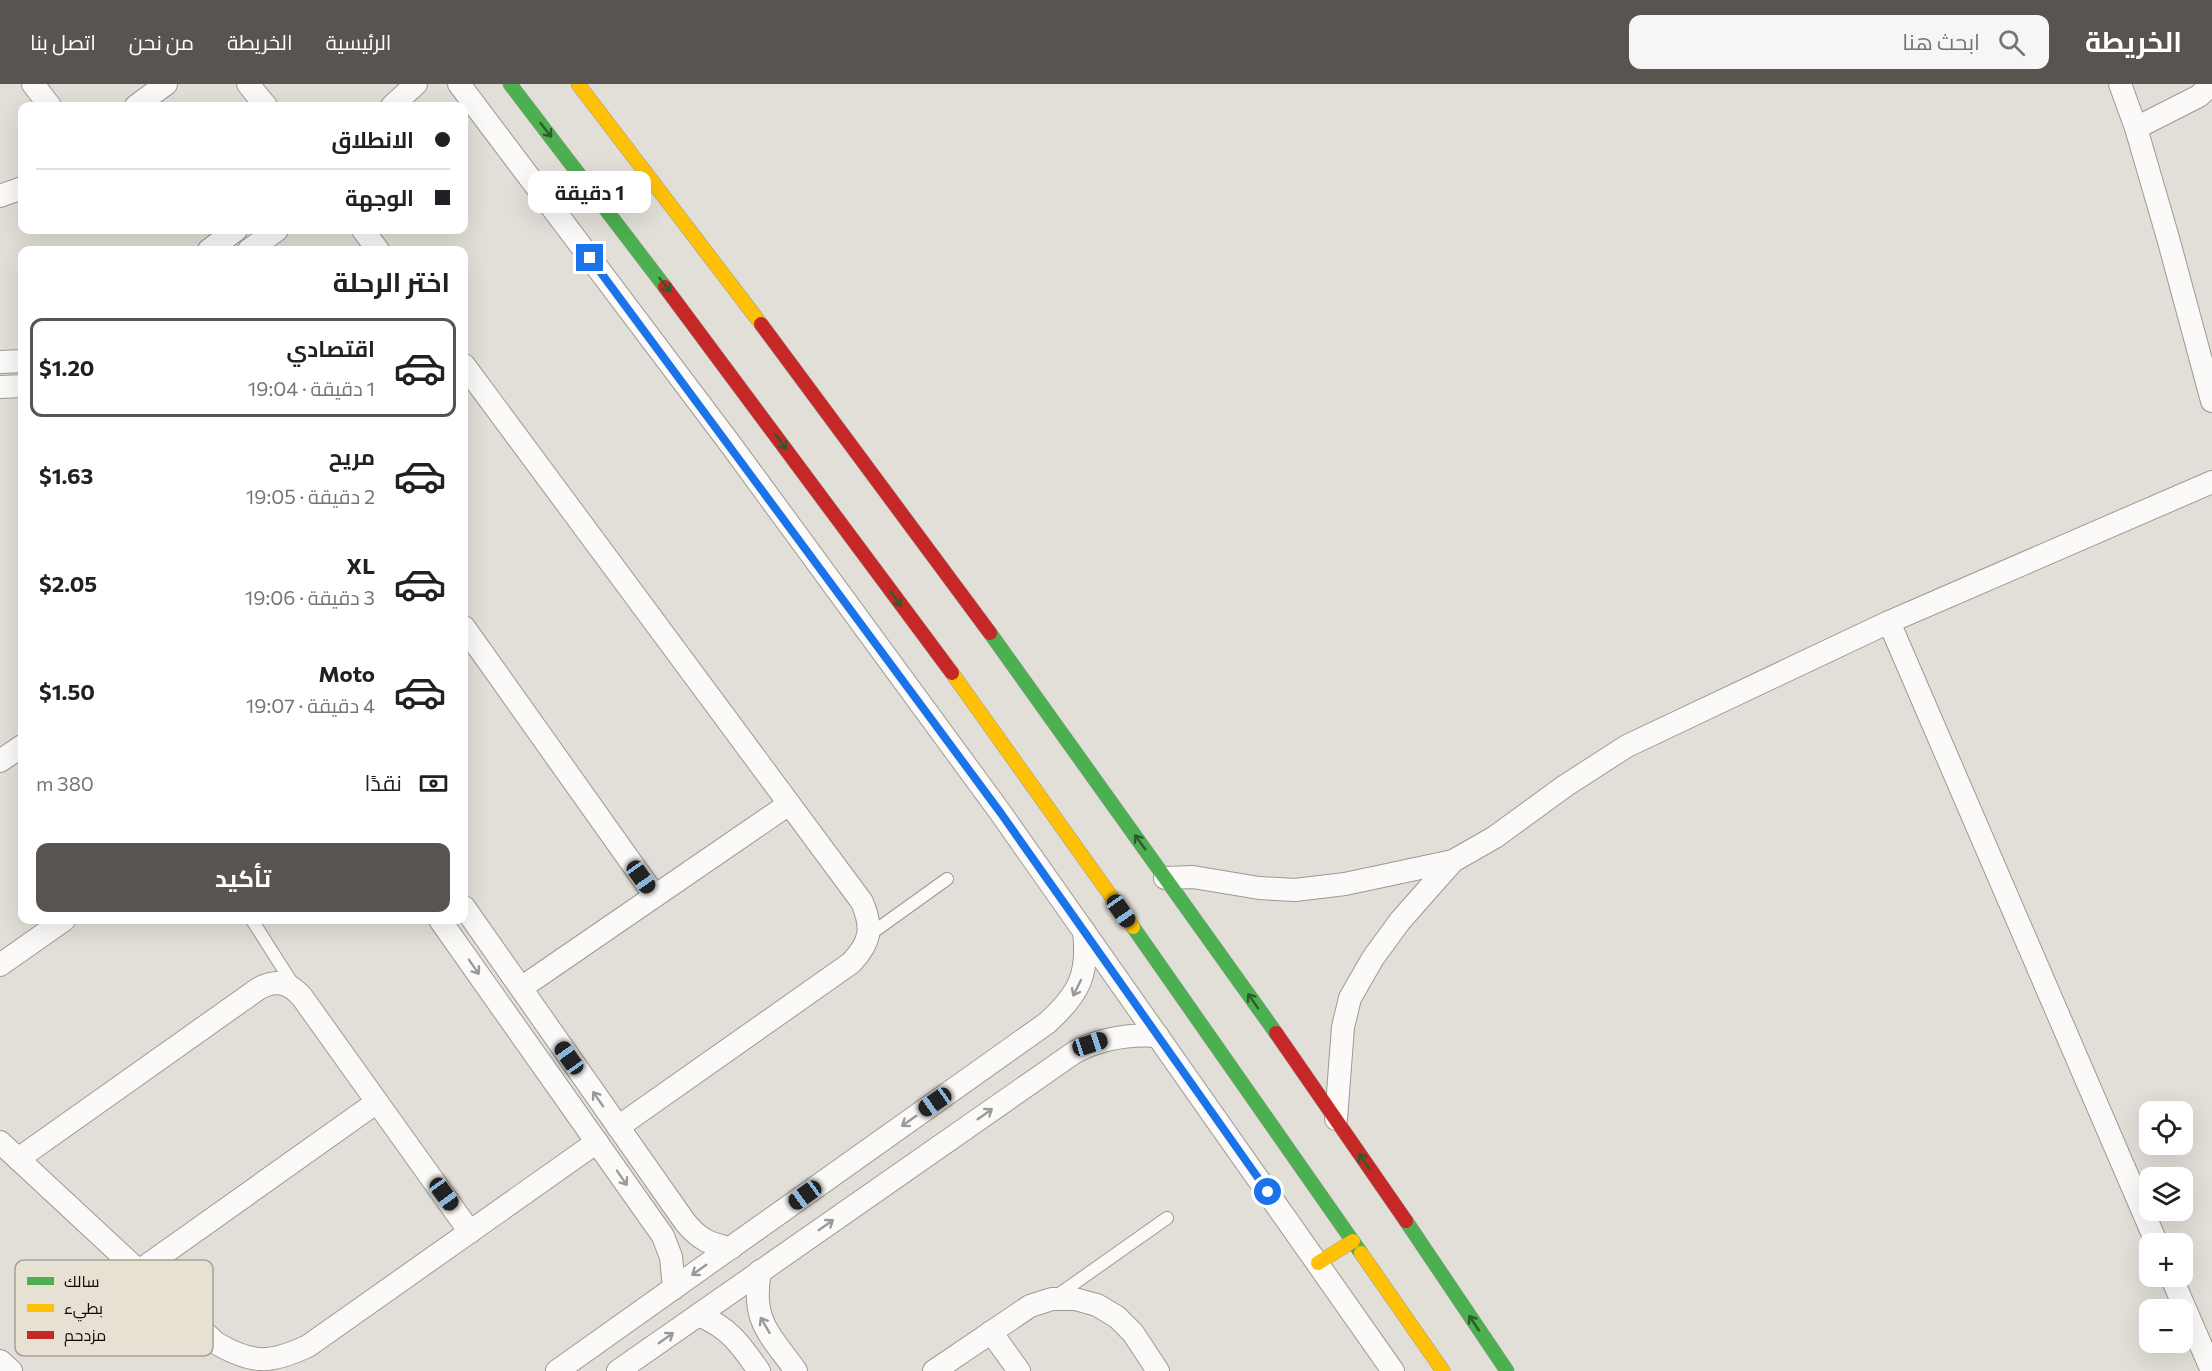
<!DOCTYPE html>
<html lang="ar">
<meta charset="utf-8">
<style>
:root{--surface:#fff;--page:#f6f6f6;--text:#202124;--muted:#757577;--line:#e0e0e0;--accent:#585550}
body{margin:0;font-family:Commissioner,Cairo,sans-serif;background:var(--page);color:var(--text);direction:rtl;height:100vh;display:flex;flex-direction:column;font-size:22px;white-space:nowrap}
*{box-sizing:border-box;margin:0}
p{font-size:20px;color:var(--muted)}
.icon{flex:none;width:33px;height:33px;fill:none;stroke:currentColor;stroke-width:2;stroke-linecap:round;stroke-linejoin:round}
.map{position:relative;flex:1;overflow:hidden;direction:ltr}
.side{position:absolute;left:18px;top:162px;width:450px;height:678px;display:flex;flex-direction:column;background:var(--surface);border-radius:12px;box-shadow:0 6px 24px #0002;direction:rtl}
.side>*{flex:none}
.top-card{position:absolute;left:18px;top:18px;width:450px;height:132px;border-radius:12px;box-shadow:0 6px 24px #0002;direction:rtl;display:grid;align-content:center;height:132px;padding:0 18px;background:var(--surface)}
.tools{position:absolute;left:2139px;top:1017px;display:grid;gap:12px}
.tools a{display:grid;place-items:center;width:54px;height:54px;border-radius:12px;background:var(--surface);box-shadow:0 6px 24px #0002;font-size:30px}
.end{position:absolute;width:27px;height:27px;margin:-14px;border:8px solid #1a73e8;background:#fff;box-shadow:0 0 0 3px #fff}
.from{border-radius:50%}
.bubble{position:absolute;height:42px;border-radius:12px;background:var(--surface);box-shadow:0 6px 24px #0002;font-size:20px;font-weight:700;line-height:42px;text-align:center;direction:rtl}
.car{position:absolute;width:18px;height:36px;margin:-18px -9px;border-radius:8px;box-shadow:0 0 4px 2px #0007;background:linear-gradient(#222 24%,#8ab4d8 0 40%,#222 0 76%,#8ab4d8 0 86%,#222 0)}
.top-card b{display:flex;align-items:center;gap:21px;height:57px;font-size:22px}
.top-card b+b{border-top:2px solid var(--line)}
.top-card i{width:15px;height:15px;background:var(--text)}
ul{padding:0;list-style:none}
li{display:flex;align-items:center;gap:18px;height:99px;margin:0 12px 9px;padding:0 6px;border:3px solid transparent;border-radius:12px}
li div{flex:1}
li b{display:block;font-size:22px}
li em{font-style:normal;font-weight:700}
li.selected{border-color:var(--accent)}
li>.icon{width:54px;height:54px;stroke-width:1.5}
h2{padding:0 18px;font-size:27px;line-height:72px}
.pay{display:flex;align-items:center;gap:15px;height:66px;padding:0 18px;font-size:22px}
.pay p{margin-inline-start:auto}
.button{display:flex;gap:12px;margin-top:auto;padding:12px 18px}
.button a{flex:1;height:69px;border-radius:12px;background:var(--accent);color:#fff;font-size:24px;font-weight:700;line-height:69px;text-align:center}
header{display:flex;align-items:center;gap:36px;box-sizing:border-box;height:84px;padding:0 30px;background:var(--accent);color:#fff}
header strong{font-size:28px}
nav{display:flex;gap:33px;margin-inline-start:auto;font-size:21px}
.search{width:420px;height:54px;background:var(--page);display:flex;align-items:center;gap:15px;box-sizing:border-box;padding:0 21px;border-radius:12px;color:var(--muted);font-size:22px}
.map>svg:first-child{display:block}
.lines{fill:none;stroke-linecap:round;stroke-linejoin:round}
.lane-casing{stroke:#9c9a94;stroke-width:14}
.street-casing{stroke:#9c9a94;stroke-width:24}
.fast-casing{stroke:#9c9a94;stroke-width:15}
.slow-casing{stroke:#9c9a94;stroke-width:15}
.jam-casing{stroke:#9c9a94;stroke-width:15}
.lane{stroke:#fbfaf9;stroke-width:12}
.street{stroke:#fbfaf9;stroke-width:22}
.fast{stroke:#4caf50;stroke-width:14}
.slow{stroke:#ffc107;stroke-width:14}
.jam{stroke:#c62828;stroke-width:14}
.oneway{stroke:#2c5d2c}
.oneway2{stroke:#9c9a98}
.route{stroke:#1a73e8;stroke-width:8}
.key{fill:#e7e1d3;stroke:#a6a196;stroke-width:1.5}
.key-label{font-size:16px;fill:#0d0b07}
</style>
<header>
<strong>الخريطة</strong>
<div class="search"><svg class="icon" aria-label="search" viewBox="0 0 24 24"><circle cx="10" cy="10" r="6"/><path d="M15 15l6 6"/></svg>ابحث هنا</div>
<nav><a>الرئيسية</a><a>الخريطة</a><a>من نحن</a><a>اتصل بنا</a></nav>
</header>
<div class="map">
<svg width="2212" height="1287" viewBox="0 0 2212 1287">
<rect width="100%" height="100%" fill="#e2dfd8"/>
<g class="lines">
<g class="lane-casing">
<g id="lane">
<path d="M252 836 294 902"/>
<path d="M869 851 947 795"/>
<path d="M1055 1213 1167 1134"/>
</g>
</g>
<g class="street-casing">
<g id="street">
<path d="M33 0 50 22"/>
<path d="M248 0 266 22"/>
<path d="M459 0 731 361 1000 728 1393 1287"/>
<path d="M2120 0 2136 44 2168 154 2212 317"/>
<path d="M136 22 166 0"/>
<path d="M392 22 416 0"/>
<path d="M2136 44 2199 12 2212 0"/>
<path d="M0 112 22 104"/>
<path d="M363 146 378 166"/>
<path d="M209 166 236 146"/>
<path d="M249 166 277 146"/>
<path d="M0 278 22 277"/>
<path d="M464 281 862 818C873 844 871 858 851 879L618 1043"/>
<path d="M0 303 22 302"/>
<path d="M1889 538 2157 1160"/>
<path d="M464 543 655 812"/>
<path d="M0 677 22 662"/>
<path d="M1165 794 1193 793 1259 804 1295 806 1345 800 1453 777"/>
<path d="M464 823 685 1138C700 1156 709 1160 731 1164"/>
<path d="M440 836 663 1152 671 1173 674 1204"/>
<path d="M0 881 64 836"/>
<path d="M521 904 789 720"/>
<path d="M1336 1035 1343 943 1350 914 1373 874 1400 837 1453 777 1495 753 1565 702 1627 662 1889 538 2212 398"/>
<path d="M0 1058 216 1259C252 1280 270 1280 308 1262L597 1058"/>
<path d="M18 1075 258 905C275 895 289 898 302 913L470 1148"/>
<path d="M139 1187 377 1018"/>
<path d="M760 1187C751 1237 769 1249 796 1287"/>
<path d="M2171 1192 2212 1287"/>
<path d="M698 1231C729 1243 741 1261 759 1287"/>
<path d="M991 1248 1019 1287"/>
<path d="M0 1277 11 1287"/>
<path d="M557 1287 1047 939C1079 910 1089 891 1084 847"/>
<path d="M618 1287 1075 968C1102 954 1128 950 1158 952"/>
<path d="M934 1287 1030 1222 1052 1215H1075L1097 1221 1117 1233 1133 1249 1158 1287"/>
</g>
</g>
<g class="fast-casing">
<g id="fast">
<path d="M510 0 665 203"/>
<path d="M990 549 1276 949"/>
<path d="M1133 843 1361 1169"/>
<path d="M1406 1137 1507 1287"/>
</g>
</g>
<g class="slow-casing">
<g id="slow">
<path d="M578 0 761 240"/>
<path d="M952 589 1133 843"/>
<path d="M1361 1169 1443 1287"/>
<path d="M1318 1179 1353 1157"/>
</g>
</g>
<g class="jam-casing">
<g id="jam">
<path d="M665 203 952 589"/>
<path d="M761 240 990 549"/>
<path d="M1276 949 1406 1137"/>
</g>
</g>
<use href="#lane" class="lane"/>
<use href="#street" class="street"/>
<use href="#fast" class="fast"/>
<use href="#slow" class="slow"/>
<use href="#jam" class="jam"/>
</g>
<defs><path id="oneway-shaft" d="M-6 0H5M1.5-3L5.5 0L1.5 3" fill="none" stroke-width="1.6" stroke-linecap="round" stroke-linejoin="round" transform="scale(1.5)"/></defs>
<g class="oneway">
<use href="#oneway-shaft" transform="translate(546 46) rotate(52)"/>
<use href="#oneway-shaft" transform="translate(665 201) rotate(52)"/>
<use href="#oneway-shaft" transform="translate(781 358) rotate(54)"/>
<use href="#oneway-shaft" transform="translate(896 515) rotate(54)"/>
<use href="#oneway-shaft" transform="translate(1140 758) rotate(-126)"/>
<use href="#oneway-shaft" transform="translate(1253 917) rotate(-125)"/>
<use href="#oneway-shaft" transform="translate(1364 1077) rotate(-124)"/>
<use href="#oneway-shaft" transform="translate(1474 1239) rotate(-124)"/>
</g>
<g class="oneway2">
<use href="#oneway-shaft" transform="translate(474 883) rotate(55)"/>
<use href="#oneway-shaft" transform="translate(1077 904) rotate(116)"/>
<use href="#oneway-shaft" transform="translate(598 1015) rotate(-125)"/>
<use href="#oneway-shaft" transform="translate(985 1030) rotate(-35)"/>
<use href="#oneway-shaft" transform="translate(909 1037) rotate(145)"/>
<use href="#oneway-shaft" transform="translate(622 1094) rotate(55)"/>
<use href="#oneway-shaft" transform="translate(826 1141) rotate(-35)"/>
<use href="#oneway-shaft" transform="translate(699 1186) rotate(145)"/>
<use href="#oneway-shaft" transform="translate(765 1241) rotate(-120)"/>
<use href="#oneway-shaft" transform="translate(666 1254) rotate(-35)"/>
</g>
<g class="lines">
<path class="route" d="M590 174 1000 728 1268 1108"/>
</g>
<rect x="15" y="1176" width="198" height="96" rx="9" class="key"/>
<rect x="27" y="1193" width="27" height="8" fill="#4caf50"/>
<rect x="27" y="1220" width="27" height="8" fill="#ffc107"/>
<rect x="27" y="1247" width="27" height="8" fill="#c62828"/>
<g class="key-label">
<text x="64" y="1203">سالك</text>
<text x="64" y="1230">بطيء</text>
<text x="64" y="1257">مزدحم</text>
</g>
</svg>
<div class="tools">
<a><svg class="icon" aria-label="locate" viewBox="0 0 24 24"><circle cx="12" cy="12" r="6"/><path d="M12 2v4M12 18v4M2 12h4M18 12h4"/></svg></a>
<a><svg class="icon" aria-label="layers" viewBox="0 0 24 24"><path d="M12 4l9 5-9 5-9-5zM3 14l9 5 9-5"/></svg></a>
<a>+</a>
<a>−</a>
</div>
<i class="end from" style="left:1268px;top:1108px"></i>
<i class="end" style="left:590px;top:174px"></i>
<div class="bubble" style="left:528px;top:87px;width:123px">1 دقيقة</div>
<i class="car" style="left:641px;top:793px;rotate:145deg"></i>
<i class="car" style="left:1121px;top:827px;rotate:145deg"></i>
<i class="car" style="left:1090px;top:960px;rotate:72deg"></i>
<i class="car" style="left:569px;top:974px;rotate:325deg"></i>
<i class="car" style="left:935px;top:1018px;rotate:235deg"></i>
<i class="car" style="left:444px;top:1110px;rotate:144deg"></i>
<i class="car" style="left:805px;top:1111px;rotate:234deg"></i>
<div class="top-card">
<b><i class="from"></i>الانطلاق</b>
<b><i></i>الوجهة</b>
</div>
<section class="side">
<h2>اختر الرحلة</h2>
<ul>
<li class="selected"><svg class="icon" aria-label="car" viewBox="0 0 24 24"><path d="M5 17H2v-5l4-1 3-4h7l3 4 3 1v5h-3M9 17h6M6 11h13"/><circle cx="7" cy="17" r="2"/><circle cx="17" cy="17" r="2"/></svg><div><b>اقتصادي</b><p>1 دقيقة · 19:04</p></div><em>$1.20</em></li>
<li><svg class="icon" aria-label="car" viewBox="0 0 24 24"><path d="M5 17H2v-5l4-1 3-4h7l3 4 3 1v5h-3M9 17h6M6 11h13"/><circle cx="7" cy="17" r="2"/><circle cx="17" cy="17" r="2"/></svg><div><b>مريح</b><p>2 دقيقة · 19:05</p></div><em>$1.63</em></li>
<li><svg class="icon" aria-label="car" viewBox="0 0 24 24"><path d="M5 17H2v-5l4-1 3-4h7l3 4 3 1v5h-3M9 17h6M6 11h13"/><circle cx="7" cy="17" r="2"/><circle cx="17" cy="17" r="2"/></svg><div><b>XL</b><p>3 دقيقة · 19:06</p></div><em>$2.05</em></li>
<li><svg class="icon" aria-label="car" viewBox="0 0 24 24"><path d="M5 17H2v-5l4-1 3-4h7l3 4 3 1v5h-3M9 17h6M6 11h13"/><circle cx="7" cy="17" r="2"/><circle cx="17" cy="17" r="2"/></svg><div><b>Moto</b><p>4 دقيقة · 19:07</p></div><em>$1.50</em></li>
</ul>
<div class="pay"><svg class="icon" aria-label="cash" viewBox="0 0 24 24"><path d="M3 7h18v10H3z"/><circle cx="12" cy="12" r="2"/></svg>نقدًا<p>380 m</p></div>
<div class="button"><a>تأكيد</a></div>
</section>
</div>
